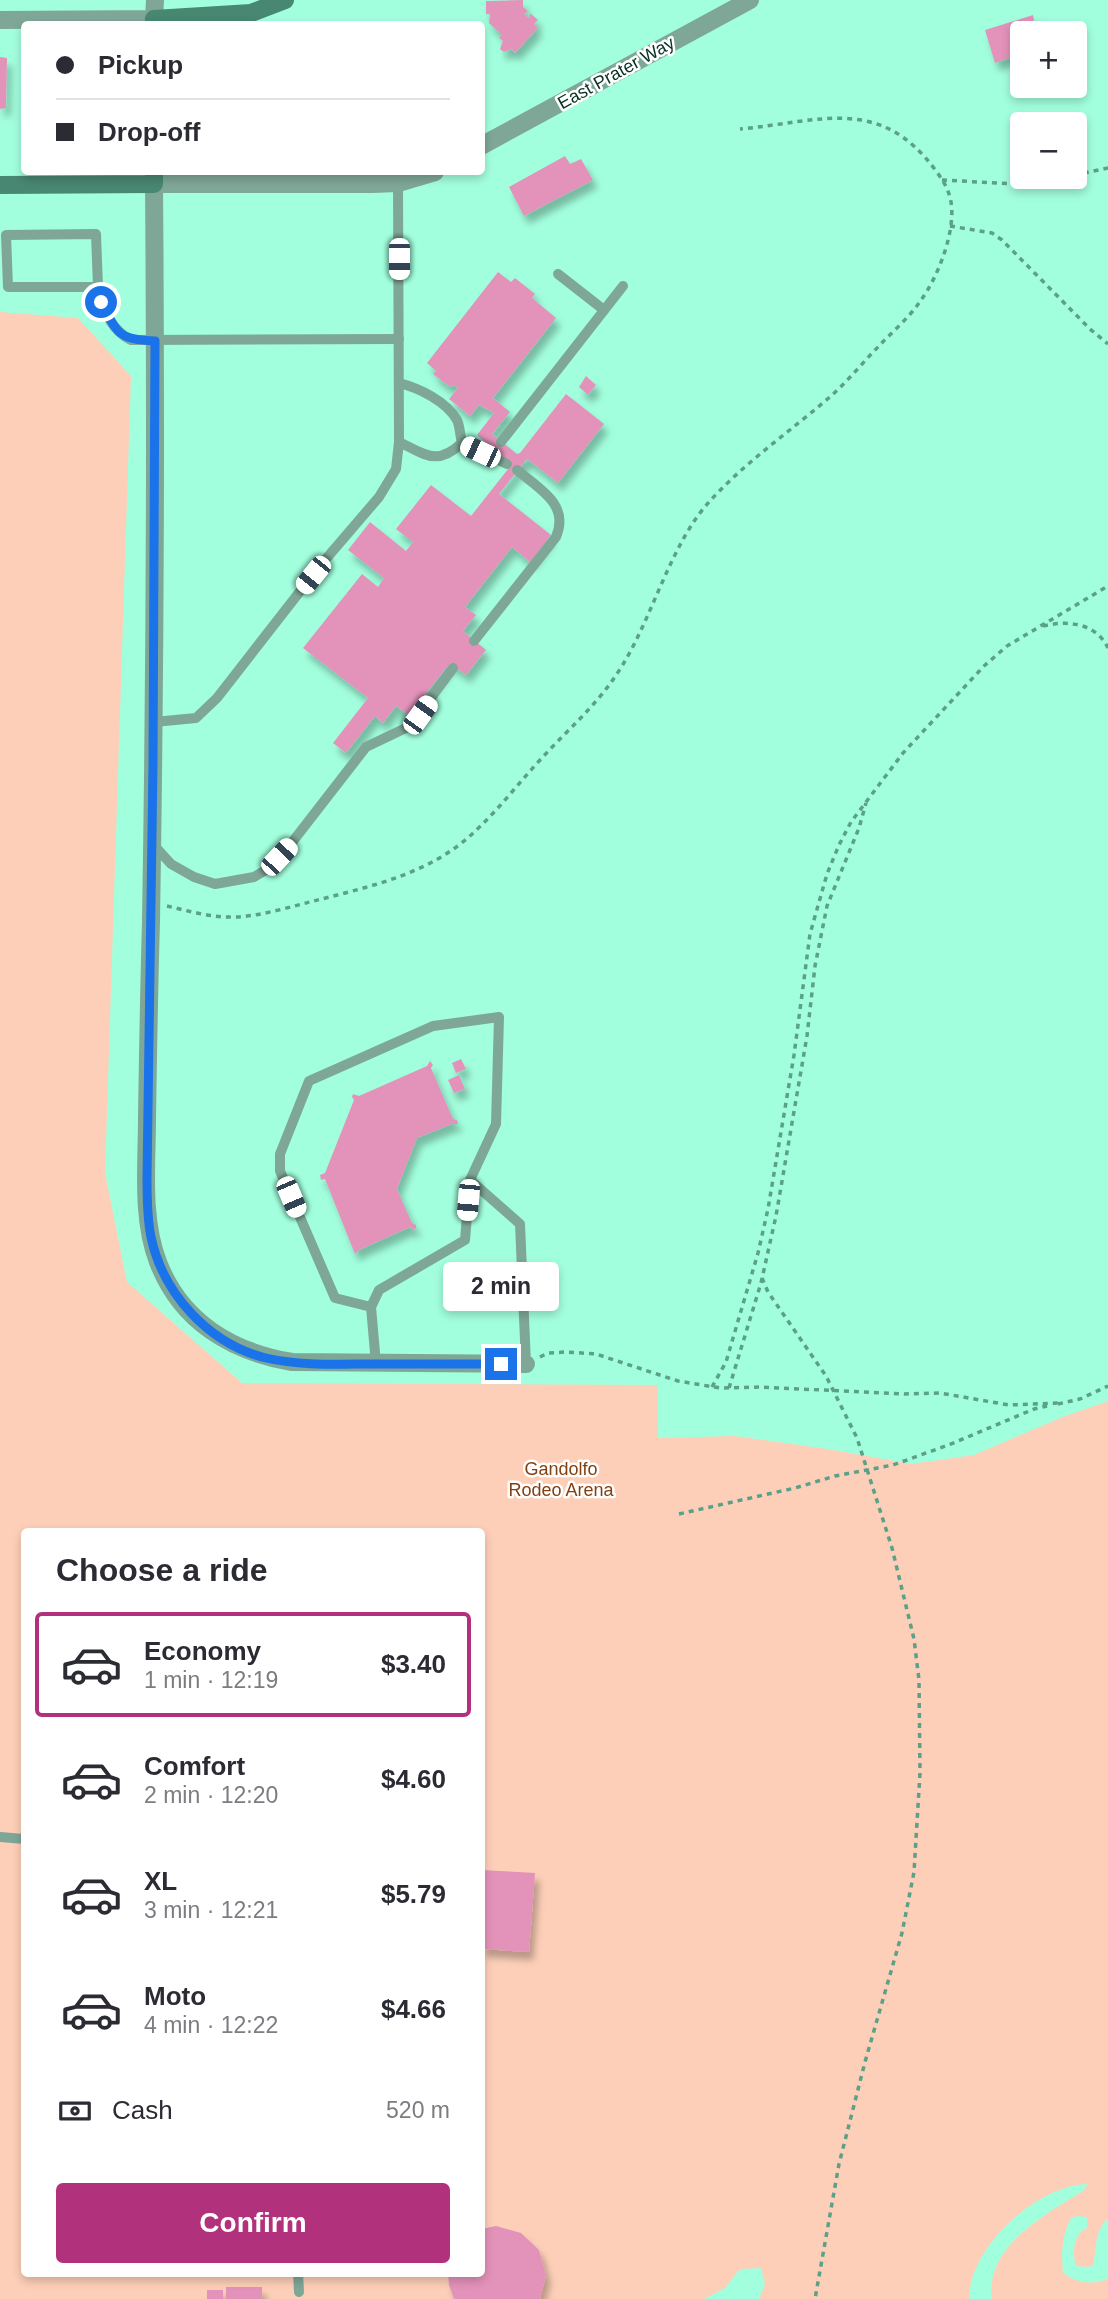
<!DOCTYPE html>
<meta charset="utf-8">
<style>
:root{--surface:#fff;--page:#f7f7f7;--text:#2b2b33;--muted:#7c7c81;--line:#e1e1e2;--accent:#b2317c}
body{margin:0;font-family:Helvetica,sans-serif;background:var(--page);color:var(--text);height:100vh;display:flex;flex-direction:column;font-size:26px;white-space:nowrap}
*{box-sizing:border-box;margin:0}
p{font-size:23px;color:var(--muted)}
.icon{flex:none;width:38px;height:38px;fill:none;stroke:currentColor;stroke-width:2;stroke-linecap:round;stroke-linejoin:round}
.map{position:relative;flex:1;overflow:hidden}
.panel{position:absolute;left:21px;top:1528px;width:464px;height:749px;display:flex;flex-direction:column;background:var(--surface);border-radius:7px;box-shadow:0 4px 10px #0003}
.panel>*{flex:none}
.top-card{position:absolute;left:21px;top:21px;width:464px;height:154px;border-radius:7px;box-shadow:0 4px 10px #0003;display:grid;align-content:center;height:154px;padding:0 35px;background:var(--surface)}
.buttons{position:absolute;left:1010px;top:21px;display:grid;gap:14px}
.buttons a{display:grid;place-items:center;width:77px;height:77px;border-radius:7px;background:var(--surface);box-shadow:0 4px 10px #0003;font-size:35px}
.end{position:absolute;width:32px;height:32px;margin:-16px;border:9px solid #1a73e8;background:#fff;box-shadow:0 0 0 4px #fff}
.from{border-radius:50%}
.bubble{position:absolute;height:49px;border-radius:7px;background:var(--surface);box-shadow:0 4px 10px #0003;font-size:23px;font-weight:700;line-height:49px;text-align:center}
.car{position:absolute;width:21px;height:42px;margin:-21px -10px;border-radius:9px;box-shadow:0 0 5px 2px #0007;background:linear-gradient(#fff 24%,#345 0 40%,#fff 0 76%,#345 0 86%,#fff 0)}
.top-card b{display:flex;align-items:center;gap:24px;height:66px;font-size:26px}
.top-card b+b{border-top:2px solid var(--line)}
.top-card i{width:18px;height:18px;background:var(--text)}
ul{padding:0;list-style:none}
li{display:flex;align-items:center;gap:21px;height:105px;margin:0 14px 10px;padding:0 21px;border:4px solid transparent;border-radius:7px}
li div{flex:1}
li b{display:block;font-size:26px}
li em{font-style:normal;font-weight:700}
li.on{border-color:var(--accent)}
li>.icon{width:63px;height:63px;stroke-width:1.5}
h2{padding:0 35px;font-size:32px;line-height:84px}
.pay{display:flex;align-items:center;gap:18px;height:77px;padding:0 35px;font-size:26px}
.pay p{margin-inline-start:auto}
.cta{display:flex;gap:14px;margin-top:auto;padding:14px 35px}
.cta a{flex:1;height:80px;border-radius:7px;background:var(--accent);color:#fff;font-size:28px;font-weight:700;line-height:80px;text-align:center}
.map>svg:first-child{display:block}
.green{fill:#fdcfb8;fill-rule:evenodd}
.building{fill:#e392ba;filter:url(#shadow)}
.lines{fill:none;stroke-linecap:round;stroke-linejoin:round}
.path{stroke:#5ba088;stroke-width:3.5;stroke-dasharray:5 5;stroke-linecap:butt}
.lane{stroke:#7fa798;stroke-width:10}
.street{stroke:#7fa798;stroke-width:18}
.secondary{stroke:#488771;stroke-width:18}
.route{stroke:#1a73e8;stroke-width:9}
.labels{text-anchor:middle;stroke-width:5;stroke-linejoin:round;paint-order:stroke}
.street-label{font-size:18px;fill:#093226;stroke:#fff}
.park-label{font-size:18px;fill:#843f0f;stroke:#fff}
</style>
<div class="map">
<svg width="1108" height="2299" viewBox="0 0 1108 2299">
<defs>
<filter id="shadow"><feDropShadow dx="4.5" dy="8" stdDeviation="3.5" flood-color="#0004"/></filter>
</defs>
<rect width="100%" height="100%" fill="#a2ffdd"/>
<path class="green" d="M0 312 78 318 131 376 105 1173 127 1282 242 1383 658 1385V1438L735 1436 828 1449 911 1464 974 1455 1060 1418 1108 1401V2219C1094 2229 1097 2250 1093 2265L1088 2267 1076 2266C1072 2254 1073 2233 1087 2228V2217L1077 2216 1071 2218C1062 2235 1061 2253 1063 2272 1074 2283 1095 2286 1108 2278V2299H992C984 2247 1046 2214 1083 2191L1088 2184C1037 2185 969 2247 969 2299H759L765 2284 761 2268 740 2269 725 2288 704 2299H0ZM24 1531H481V2273H24Z"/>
<g class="building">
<path d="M523 0V7L528 11 524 14 529 18 530 13 538 20 534 24 538 28 515 53 512 49 504 52 500 49 503 41 499 38 502 35 489 23 490 14H486V1Z"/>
<path d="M1033 15 1035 24 1040 23 1042 27 1038 29 1039 33H1022V45L1016 47 1018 55 995 63 985 30Z"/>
<path d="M0 57 7 58 6 108 0 109Z"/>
<path d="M565 156 570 164 581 159 593 180 524 216 509 187Z"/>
<path d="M498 272 511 282 515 278 535 294 532 298 556 318 493 398 510 412 492 434 517 454 520 453 566 394 604 424 558 483 527 459 499 494 551 535 530 562 512 547 465 607 476 615 463 631 486 650 466 675 450 663 409 715 396 706 383 723 375 716 346 753 333 743 368 698 303 648 362 574 378 587 384 578 348 550 370 522 406 551 413 542 396 529 431 485 471 516 512 464 477 435 494 413 479 405 470 416 449 399 458 388 453 385 450 387 433 374 436 371 427 363Z"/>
<path d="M586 376 596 385 588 395 579 387Z"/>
<path d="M461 1059 466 1069 456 1073 452 1063Z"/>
<path d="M430 1061 433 1065 431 1068 453 1119 457 1120 458 1124H452L417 1138 397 1189 412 1223 416 1225V1228L413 1230 410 1227 359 1250 355 1254 325 1179 321 1180 320 1175 325 1173 354 1100 352 1097 353 1094 359 1096 427 1066Z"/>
<path d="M459 1075 465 1089 454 1093 448 1080Z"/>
<path d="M482 1870 535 1873 529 1952 481 1949Z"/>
<path d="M496 2226 521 2233 539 2250 546 2275 540 2299H454L449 2285 448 2273H481V2229Z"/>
<rect x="226" y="2287" width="36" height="12"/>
<rect x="207" y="2290" width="16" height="9"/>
</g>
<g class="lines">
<g class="path">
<path d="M1074 175 1108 168"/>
<path d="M942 180 1015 184 1065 177"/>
<path d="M950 226 992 233 1002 240 1090 329 1108 344"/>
<path d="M1043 626C1068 620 1096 623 1108 648"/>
<path d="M167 906C189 911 212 918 235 917 260 916 286 908 310 902 363 888 420 877 464 841 493 817 515 787 540 760 570 727 598 705 622 666 653 616 671 543 710 501 744 463 792 430 831 396 848 381 863 362 879 346 893 331 910 317 921 300 938 277 956 231 951 202 949 190 943 180 936 171 880 94 819 122 740 129"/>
<path d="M762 1278 768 1292 826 1376 857 1438 892 1548 914 1639 919 1680 920 1773 914 1872 902 1933 865 2062 839 2164 815 2299"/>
<path d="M540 1357 548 1353 566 1352 596 1354 678 1381 720 1388 760 1387 904 1394 940 1393 1009 1405 1059 1403"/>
<path d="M712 1387 726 1362 758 1253 768 1209 794 1055 810 934 827 874 839 845 851 822 903 753 984 666 1007 646 1108 586"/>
<path d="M729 1388 761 1283 776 1216 807 1036 815 966 827 906 859 828 866 803"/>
<path d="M1058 1404 1080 1399 1108 1386"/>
<path d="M679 1514 795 1488 835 1476 893 1465 951 1444 1034 1409 1047 1406"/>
</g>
<g class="lane">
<path d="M558 274 604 310"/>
<path d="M98 287 96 234 6 235 8 287H98C102 308 111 330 131 340L399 339"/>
<path d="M399 383C419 388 446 401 457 420 460 426 460 436 462 443L507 464"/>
<path d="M399 442C426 455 437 466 462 443"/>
<path d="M501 442 623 286"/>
<path d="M474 641 556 537C570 504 539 489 517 470"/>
<path d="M154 722 196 718 217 698 319 567 379 497 396 469 399 442 398 183"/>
<path d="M152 843 171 864 194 877 215 884 254 877 269 868 290 845 366 747 410 726 453 668"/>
<path d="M371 1307 379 1290 465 1240 470 1180"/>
<path d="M376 1364 371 1307 335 1298 280 1171V1154L309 1081 433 1026 499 1017 496 1124 470 1180 520 1224 526 1364"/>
<path d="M0 1837 24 1839"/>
<path d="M298 2273 299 2292"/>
</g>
<g class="street">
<path d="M0 20 154 19 155 0"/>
<path d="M481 146 750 0"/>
<path d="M435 172 398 183 372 184H154C156 430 155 676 151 922 149 988 148 1053 147 1118 147 1164 141 1218 158 1262 181 1322 232 1352 292 1362L526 1364"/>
</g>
<g class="secondary">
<path d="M154 24V19L251 13 285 0"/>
<path d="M0 185 154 184V172"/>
</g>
</g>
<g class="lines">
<path class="route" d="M101 302C118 334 117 339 155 341L153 764 147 1178C147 1198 147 1218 151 1237 163 1294 209 1344 266 1358 301 1366 338 1364 373 1364 416 1364 458 1364 501 1364"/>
</g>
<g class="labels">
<g class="street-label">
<text transform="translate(616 73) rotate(-29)" y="6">East Prater Way</text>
</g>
<g class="park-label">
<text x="561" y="1475">Gandolfo<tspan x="561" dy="21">Rodeo Arena</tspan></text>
</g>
</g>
</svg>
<div class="buttons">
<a>+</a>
<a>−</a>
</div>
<i class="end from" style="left:101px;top:302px"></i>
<i class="end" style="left:501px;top:1364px"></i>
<div class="bubble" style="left:443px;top:1262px;width:116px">2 min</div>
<i class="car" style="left:399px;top:259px;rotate:180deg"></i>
<i class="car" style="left:480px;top:452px;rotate:295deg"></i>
<i class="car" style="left:313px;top:575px;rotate:219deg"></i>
<i class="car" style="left:420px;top:715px;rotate:36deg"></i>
<i class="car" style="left:279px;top:857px;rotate:43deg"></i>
<i class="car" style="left:291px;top:1197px;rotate:157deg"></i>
<i class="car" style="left:468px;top:1200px;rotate:185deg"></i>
<div class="top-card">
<b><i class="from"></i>Pickup</b>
<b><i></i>Drop-off</b>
</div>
<section class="panel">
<h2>Choose a ride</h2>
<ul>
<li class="on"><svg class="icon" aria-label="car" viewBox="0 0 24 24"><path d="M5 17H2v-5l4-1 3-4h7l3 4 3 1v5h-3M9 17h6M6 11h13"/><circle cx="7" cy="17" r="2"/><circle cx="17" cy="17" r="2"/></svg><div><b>Economy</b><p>1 min · 12:19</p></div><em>$3.40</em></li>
<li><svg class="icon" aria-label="car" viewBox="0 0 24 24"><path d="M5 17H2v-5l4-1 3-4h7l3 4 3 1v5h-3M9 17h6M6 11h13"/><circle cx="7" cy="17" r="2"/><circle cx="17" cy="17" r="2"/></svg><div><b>Comfort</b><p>2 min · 12:20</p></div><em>$4.60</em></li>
<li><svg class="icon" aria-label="car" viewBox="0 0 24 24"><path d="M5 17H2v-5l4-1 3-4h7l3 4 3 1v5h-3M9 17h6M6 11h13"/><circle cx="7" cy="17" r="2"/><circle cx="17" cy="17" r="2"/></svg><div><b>XL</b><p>3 min · 12:21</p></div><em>$5.79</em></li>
<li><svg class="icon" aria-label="car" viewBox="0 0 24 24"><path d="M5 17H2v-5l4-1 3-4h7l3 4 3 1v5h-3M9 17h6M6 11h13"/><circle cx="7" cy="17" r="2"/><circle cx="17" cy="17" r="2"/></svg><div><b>Moto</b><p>4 min · 12:22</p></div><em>$4.66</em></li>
</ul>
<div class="pay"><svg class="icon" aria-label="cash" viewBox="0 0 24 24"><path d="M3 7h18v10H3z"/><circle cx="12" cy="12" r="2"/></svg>Cash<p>520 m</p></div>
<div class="cta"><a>Confirm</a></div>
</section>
</div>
